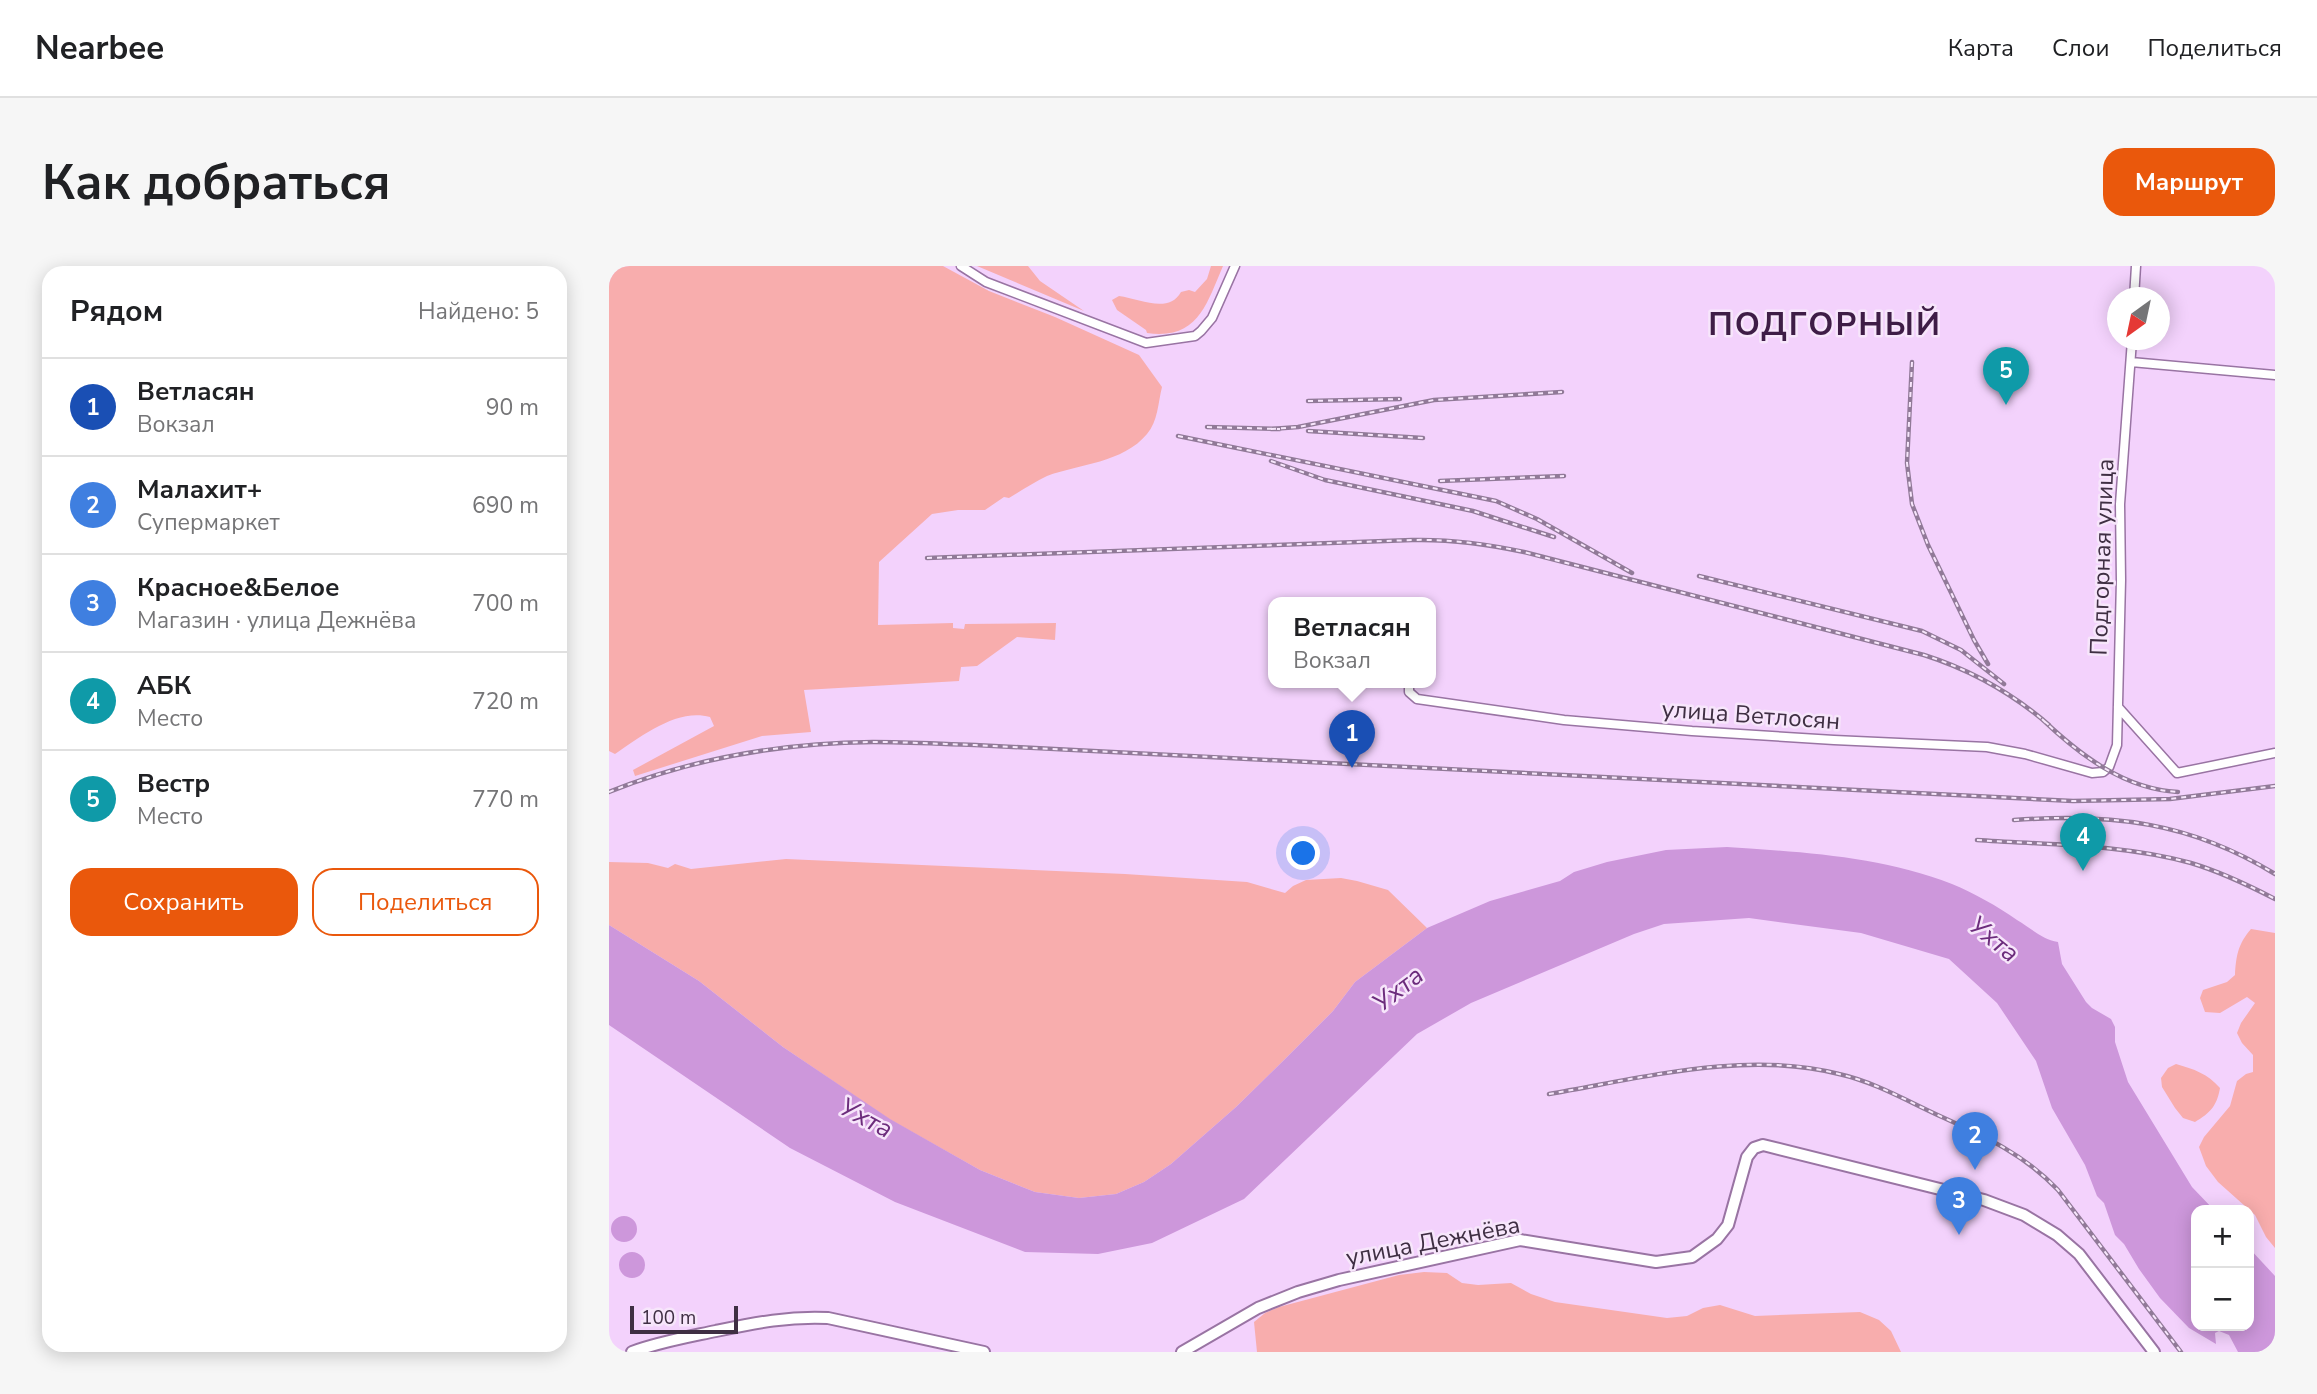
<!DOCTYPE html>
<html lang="ru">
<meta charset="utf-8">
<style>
body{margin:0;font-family:"Nunito Sans",sans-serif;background:#f6f6f6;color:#202124}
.controls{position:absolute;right:21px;bottom:21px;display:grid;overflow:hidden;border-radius:14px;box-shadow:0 4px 18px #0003}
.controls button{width:63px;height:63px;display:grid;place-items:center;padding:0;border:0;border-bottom:2px solid #e0e0e0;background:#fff;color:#202124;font:35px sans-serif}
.compass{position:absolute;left:1498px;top:21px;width:63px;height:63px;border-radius:50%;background:#fff;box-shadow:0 4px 18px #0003;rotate:213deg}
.scale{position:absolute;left:21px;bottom:18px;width:108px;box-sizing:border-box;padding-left:7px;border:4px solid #3f2f43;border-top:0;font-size:19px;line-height:24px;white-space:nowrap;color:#3f2f43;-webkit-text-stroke:5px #f7e6fb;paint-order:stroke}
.you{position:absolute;left:695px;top:588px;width:24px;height:24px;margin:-18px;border:5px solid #fff;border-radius:50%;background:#1a73e8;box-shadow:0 0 0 10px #1a73e833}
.badge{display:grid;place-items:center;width:46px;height:46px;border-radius:50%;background:#ea580c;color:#fff;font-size:23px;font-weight:700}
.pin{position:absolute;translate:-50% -58px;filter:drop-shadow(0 2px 4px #0008)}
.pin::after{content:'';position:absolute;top:37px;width:24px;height:21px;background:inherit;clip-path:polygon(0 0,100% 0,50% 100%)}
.popup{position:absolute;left:659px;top:331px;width:168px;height:91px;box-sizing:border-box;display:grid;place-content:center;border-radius:14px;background:#fff;filter:drop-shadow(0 2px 5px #0005);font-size:23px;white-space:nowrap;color:#757577}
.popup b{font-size:26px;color:#202124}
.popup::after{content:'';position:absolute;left:50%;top:100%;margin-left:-14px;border:14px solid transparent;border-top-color:#fff}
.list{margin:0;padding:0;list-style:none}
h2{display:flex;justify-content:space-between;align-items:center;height:91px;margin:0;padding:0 28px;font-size:30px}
h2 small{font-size:23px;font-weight:400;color:#757577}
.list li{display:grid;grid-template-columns:46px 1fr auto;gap:21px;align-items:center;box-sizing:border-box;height:98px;padding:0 28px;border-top:2px solid #e0e0e0}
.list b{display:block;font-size:26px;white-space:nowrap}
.list p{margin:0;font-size:23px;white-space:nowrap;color:#757577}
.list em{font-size:23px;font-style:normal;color:#757577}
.actions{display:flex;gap:14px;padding:21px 28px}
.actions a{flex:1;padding:16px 0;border:2px solid #ea580c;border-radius:21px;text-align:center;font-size:24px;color:#ea580c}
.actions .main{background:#ea580c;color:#fff}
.map{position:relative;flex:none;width:1666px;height:1086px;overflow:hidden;border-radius:21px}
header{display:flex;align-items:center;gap:42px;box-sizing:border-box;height:98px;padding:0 35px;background:#fff;border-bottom:2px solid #e0e0e0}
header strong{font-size:33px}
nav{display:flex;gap:38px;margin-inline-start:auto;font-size:24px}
.intro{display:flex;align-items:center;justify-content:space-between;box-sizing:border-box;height:168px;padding:0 42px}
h1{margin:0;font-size:49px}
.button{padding:18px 32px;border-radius:21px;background:#ea580c;color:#fff;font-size:24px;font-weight:700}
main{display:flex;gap:42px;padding:0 42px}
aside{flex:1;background:#fff;border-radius:21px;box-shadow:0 4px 18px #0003}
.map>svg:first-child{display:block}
.green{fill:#f8adad}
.water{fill:#cd97db}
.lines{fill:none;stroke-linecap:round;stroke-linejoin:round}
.street-casing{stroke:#9974a3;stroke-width:11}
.secondary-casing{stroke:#9974a3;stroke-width:14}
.street{stroke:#fff;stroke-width:8}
.secondary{stroke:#fff;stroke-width:10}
.rail-casing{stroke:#917a98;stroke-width:4.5}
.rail{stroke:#f7e6fb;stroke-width:2;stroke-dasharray:5;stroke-linecap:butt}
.labels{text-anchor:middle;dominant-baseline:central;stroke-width:5;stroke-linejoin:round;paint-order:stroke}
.street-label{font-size:24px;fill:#3f2f43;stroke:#f7e6fb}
.water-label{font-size:26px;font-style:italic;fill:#6c2c7c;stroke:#f7e6fb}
.district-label{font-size:32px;font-weight:bold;letter-spacing:2px;fill:#3e1d46;stroke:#f7e6fb}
</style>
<header>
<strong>Nearbee</strong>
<nav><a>Карта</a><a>Слои</a><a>Поделиться</a></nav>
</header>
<div class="intro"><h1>Как добраться</h1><a class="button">Маршрут</a></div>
<main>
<aside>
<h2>Рядом<small>Найдено: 5</small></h2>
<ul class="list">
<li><span class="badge" style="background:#1a4fb4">1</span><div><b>Ветласян</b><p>Вокзал</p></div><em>90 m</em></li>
<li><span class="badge" style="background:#3f7fe0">2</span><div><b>Малахит+</b><p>Супермаркет</p></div><em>690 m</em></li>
<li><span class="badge" style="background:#3f7fe0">3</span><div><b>Красное&amp;Белое</b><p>Магазин · улица Дежнёва</p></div><em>700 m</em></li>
<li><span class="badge" style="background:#0f9aa8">4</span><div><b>АБК</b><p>Место</p></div><em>720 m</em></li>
<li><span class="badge" style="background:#0f9aa8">5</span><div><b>Вестр</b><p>Место</p></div><em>770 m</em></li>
</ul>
<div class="actions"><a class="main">Сохранить</a><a>Поделиться</a></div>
</aside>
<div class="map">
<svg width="1666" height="1086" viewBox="0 0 1666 1086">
<rect width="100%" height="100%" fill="#f3d2fc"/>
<path class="green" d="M 0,0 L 334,0 L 380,25 L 446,51 L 530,89 L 553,121 C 549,137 549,155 538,168 C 514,197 470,198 438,210 C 425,216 412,225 400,232 L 395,231 L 376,244 L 349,244 L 323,248 L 270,296 L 269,359 L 344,357 L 344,362 L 355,363 L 356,358 L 447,357 L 446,374 L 408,371 L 368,400 L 352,401 L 350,415 L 195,424 L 202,466 L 153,470 L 26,510 L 24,504 L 105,460 L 101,451 C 68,442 33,470 6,488 L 0,485 Z
M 368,0 L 419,0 L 431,15 L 475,45 Z
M 602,0 L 614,0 C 597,39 589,74 538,67 L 537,64 L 508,44 L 503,34 L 510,30 C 531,33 560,48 572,26 L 580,24 L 586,26 L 598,13 Z
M 177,593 L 516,608 L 638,616 L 676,627 L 684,620 L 697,614 L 732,612 L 748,615 L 779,624 L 818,662 L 746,716 L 724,745 L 673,796 L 627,841 L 562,898 L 535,916 L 507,928 L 470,932 L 426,926 L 371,904 L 280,853 L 174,781 L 90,715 L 0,659 L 0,596 L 39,597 L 59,602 L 66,598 L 82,603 Z
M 1642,663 L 1666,667 L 1666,982 L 1657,971 L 1646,949 L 1609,916 L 1597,900 L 1590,881 L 1595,871 L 1621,840 L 1628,815 L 1637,808 L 1644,806 L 1644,789 L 1633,777 L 1628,767 L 1632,757 L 1646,737 L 1638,731 L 1611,747 L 1596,746 L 1591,732 L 1594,724 L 1618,716 L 1626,709 C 1627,690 1629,678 1642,663 Z
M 1567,798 C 1585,803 1599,808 1611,822 C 1608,840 1601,847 1586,856 L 1574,852 L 1566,842 L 1553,821 L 1552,812 L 1559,802 Z
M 815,1006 L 838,1007 L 853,1017 L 869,1019 L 902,1017 L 922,1028 L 946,1036 L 1058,1052 L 1078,1050 L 1094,1042 L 1111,1039 L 1146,1050 L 1251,1046 L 1270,1054 L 1282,1065 L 1292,1086 L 648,1086 L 645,1056 L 656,1047 L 670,1041 L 790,1009 Z"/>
<path class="water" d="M 1118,581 C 1193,586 1271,590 1343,618 C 1365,627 1388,640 1408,654 C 1423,663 1433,673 1449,676 L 1453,698 L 1477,736 L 1483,742 L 1502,753 L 1506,761 L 1506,776 L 1519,816 L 1583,921 L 1605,944 L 1587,944 L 1587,1060 L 1640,1060 L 1640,982 L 1666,1010 L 1666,1086 L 1629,1086 L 1620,1069 L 1610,1065 L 1606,1067 L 1607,1078 L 1580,1062 L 1551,1032 L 1530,1003 L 1515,978 L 1506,969 L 1495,937 L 1488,930 L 1476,899 L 1443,842 L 1427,795 L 1388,737 L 1340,693 L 1252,667 L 1140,652 L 1055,658 L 1025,668 L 862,737 L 808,768 L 635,933 L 543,977 L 489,988 L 416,986 L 286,936 L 181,882 L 0,759 L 0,659 L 90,715 L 174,781 L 281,853 L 371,904 L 426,926 L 470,932 L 507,928 L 535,916 L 562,898 L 627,841 L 673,796 L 724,745 L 746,716 L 818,662 L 881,635 L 951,615 L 965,606 L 998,596 L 1057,584 Z
M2 963a13 13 0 1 1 26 0a13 13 0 1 1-26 0Z
M10 999a13 13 0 1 1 26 0a13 13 0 1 1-26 0Z"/>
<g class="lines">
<g class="street-casing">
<path id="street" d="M 352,0 L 377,16 L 537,77 L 586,70 L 592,65 L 603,52 L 626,0
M 1525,32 L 1527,0
M 1522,96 L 1666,109
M 800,416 L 800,426 L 808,433 L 955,454 L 1083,465 L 1225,474 L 1378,481 L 1416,488 L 1483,507 L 1494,506 L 1500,501 L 1508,479 L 1512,314 L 1511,238 L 1523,74
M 1509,441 L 1568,507 L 1666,487"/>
</g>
<g class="secondary-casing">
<path id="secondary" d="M 23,1086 C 50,1076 79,1071 107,1065 C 146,1057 179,1050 219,1052 L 375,1086
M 573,1086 L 649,1042 L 689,1026 L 730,1014 L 911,974 L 1047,996 L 1083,991 L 1108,973 L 1119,959 L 1138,891 L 1145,882 L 1154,879 L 1375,934 L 1415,949 L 1448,969 L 1470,988 L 1545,1086"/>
</g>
<use href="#street" class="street"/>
<use href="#secondary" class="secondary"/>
<g class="rail-casing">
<path id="rail" d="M 1303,96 L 1298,197 L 1303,238 L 1319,279 L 1365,374 L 1379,398
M 699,135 L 791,133
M 598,161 L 671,163
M 662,163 L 689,161 L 825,134 L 953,126
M 699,165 L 814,172
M 569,170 L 887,235 L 928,253 L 1023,307
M 662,195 L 716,214 L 864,245 L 945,271
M 831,215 L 955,210
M 318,292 L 803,274 C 841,273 878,278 915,286 L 1315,389 C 1362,404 1403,427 1440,459
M 1090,310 L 1313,365 L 1352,384 L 1395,418
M 1433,453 C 1471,489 1515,523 1569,526
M 0,526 C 84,492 173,477 264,476 C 298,476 332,478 366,479 L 1464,535 L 1561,533 L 1666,520
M 1405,554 C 1503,547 1581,556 1666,608
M 1368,574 C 1439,579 1513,578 1582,597 C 1612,606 1639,619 1666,633
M 940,828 C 1034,812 1136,784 1230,808 C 1266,816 1300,836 1333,851 C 1377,871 1416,889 1449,924 L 1572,1086"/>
</g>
<use href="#rail" class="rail"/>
</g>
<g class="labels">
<g class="street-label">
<text transform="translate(1493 291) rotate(-88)">Подгорная улица</text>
<text transform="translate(1142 449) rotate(4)">улица Ветлосян</text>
<text transform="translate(824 975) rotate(-11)">улица Дежнёва</text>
</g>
<g class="water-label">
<text transform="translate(1385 673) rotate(39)">Ухта</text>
<text transform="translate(789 723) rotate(-38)">Ухта</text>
<text transform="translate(257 852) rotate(28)">Ухта</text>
</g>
<g class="district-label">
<text x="1216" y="58">ПОДГОРНЫЙ</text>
</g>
</g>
</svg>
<div class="controls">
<button>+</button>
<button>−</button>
</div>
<svg class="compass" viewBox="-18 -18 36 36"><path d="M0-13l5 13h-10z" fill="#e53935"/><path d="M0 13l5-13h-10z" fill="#757577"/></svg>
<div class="scale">100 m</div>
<div class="you"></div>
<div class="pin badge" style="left:743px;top:502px;background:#1a4fb4">1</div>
<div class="popup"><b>Ветласян</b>Вокзал</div>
<div class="pin badge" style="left:1366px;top:904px;background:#3f7fe0">2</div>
<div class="pin badge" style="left:1350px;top:969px;background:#3f7fe0">3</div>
<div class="pin badge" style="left:1474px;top:605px;background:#0f9aa8">4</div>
<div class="pin badge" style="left:1397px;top:139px;background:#0f9aa8">5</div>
</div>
</main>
